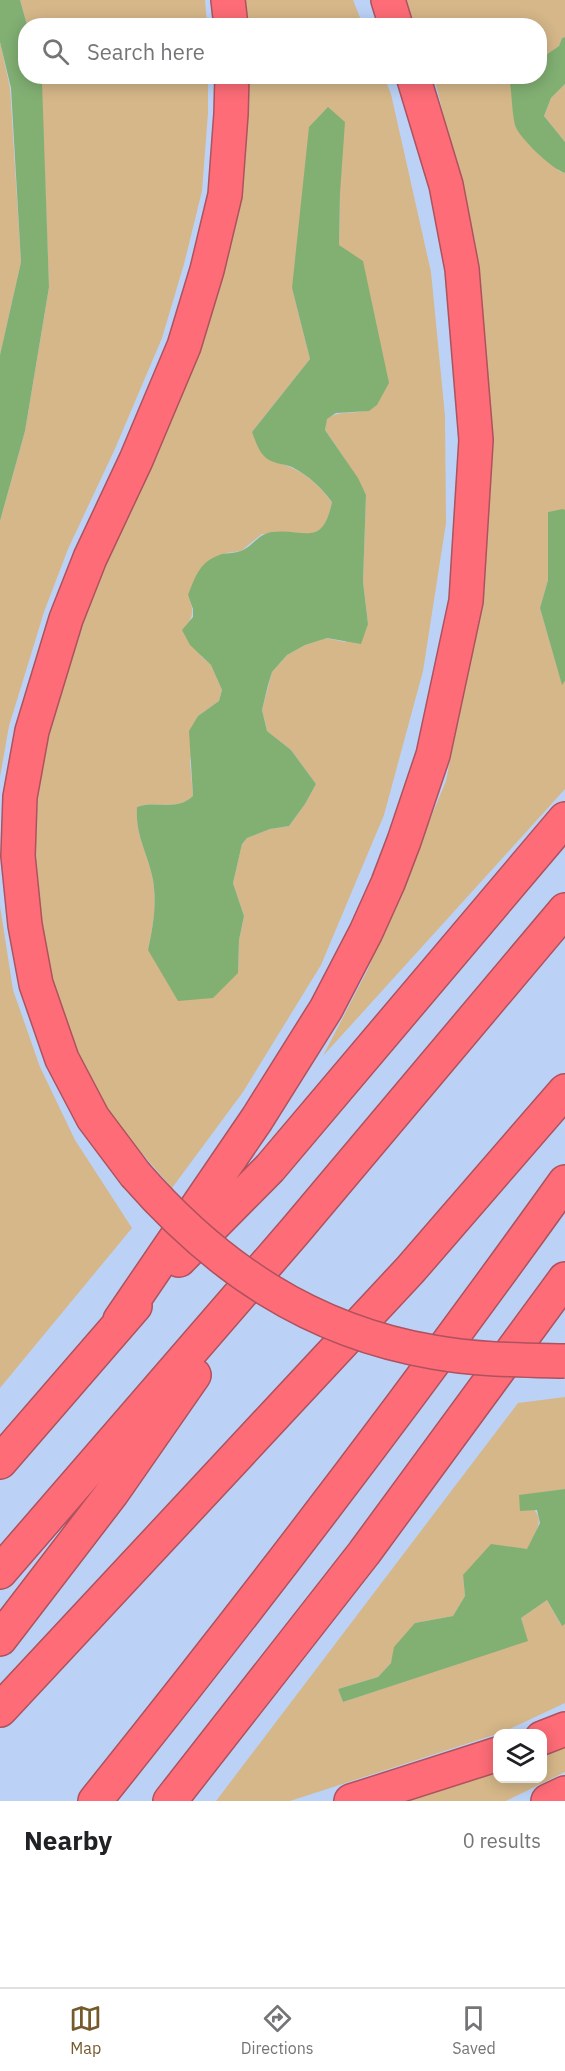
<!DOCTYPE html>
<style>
body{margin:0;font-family:"IBM Plex Sans",sans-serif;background:#f2f2f2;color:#202124}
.controls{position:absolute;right:18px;bottom:18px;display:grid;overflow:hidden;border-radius:12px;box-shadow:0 3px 15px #0003}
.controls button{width:54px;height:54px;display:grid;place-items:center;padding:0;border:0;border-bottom:2px solid #e0e0e0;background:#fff;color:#202124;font:30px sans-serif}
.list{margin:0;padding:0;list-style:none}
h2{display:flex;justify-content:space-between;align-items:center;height:78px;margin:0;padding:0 24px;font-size:26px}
h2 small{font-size:20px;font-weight:400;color:#757577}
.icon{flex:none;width:33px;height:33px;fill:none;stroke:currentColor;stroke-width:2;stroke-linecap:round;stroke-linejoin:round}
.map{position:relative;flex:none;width:565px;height:1801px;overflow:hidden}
.search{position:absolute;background:#fff;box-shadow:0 3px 15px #0003;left:18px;right:18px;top:18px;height:66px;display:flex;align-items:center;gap:15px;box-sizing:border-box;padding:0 21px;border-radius:24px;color:#757577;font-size:22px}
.sheet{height:186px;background:#fff}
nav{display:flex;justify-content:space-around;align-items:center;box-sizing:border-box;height:84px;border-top:2px solid #e0e0e0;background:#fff;font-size:16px;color:#757577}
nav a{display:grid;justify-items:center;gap:3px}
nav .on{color:#755a2c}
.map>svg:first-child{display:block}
.green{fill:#d5b789;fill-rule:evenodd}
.water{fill:#82b073}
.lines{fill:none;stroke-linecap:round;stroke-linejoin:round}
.highway-casing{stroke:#ad525e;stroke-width:36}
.highway{stroke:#fd6c77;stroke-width:33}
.highway-bridge-casing{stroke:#ad525e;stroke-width:36;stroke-linecap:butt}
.highway-bridge{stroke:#fd6c77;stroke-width:33}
</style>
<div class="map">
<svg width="565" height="1801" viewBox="0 0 565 1801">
<rect width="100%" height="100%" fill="#bbd2f6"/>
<path class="green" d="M 20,0 L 205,0 L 207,25 L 27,25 Z
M 242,0 L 353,0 L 363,25 L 245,25 Z
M 405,0 L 565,0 L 565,37 L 562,38 L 559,46 L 540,59 L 540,26 L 414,25 Z
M 0,42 L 10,88 L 21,262 L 0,355 Z
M 41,77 L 208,77 L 208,113 L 202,191 L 184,264 L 162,338 L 114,451 L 68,549 L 44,612 L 9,726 L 0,777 L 0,521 L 25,431 L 49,287 Z
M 245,77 L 384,77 L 391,94 L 431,272 L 445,416 L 446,523 L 423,671 L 384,815 L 321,965 L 243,1092 L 172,1188 L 127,1136 L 95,1090 L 74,1055 L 49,981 L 32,855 L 34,798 L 45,735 L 79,624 L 196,350 ZM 340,193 L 339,245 L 377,405 C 360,418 346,407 326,419 L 325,430 L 343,456 L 366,495 L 363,582 L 368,624 L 345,642 L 326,638 L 305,645 L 287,655 L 272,672 L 262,710 L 267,731 L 291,750 L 316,784 L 305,804 L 289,826 L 270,829 L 247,838 L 242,844 L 233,883 L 244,916 L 239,940 L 238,973 L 148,950 C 153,927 157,904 153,880 C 148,853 135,836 137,807 C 156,800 176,812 193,796 L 190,761 L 198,716 L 219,701 L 222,690 L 211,665 L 201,656 L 186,626 C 195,614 193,608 188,595 L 226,553 L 241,551 L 262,534 L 313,534 L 323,527 L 329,515 L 332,502 C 314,478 298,468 270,460 L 252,432 L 310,359 L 292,288 Z
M 434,77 L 518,77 L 510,83 L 559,171 L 565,173 L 565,510 L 548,512 L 548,580 L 540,608 L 562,684 L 565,681 L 565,789 L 323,1056 L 368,969 L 446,781 L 480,608 L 490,426 L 475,241 Z
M 565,84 L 565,142 L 544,116 L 551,98 Z
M 0,906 L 13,990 L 40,1067 L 75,1140 L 132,1228 L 0,1388 Z
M 565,1397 L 565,1489 L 519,1496 C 547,1518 541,1520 527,1550 L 463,1575 L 465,1596 L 453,1616 L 415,1623 L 391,1663 L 378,1677 L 338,1689 L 343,1702 L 527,1640 L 521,1618 L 547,1600 L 561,1625 L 565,1624 L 565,1703 L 503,1732 L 290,1801 L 216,1801 L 518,1403 Z
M 565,1742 L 565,1772 L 506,1801 L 402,1801 L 497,1767 L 498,1778 L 542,1778 L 543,1750 Z"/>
<path class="water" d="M 0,0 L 20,0 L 27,25 L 26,26 L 26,76 L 41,77 L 42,82 L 49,287 L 25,431 L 0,521 L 0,355 L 21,262 L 11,88 L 0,42 Z
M 565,37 L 565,84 L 551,98 L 544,116 L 565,142 L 565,173 C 552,169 519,138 515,125 C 512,112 512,97 510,83 L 518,77 L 540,76 L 540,59 L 559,46 L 562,38 Z
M 328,107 L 345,122 L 340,193 L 339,245 L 363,261 L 389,383 L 377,405 L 369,411 L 336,413 L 327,419 L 325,430 L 358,478 L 366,495 L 363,582 L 368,624 L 361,644 L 327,638 L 305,645 L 287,655 L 272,672 L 268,685 L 262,710 L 267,731 L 291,750 L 316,784 L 305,804 L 289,826 L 270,829 L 247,838 L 242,844 L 233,883 L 244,916 L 239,940 L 238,973 L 213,998 L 178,1001 L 148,950 C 153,927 157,904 153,880 C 148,853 135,836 137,807 C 156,800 176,812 193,796 L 189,731 L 198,716 L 219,701 L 222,690 L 211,665 L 190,645 L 182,630 L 193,617 L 193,609 L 188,595 C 196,575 200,561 222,554 C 228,553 235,553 241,551 C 253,546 258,534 272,532 C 305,528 322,549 332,502 C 321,487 309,476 292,467 C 285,464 276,464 269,460 C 259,454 256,442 252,432 L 310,359 L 292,288 L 309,127 Z
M 563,509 L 565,510 L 565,681 L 562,685 L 540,608 L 548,580 L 548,512 Z
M 565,1489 L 565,1624 L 562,1626 L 547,1600 L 521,1618 L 528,1641 L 343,1702 L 338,1689 L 378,1677 L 391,1663 L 394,1647 L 415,1623 L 453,1616 L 465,1596 L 463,1575 L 491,1544 L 527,1549 L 540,1523 L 537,1510 L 520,1511 L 519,1495 Z"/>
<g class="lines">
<g class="highway-casing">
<path id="highway" d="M 228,0 L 231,26
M 388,0 L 396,26
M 135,1174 L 93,1118 L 62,1059 L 36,984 L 25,925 L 18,856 L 20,797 L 32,731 L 66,619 L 90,558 L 136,460 L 184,346 L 207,270 L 225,195 L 231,114 L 232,76
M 179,1260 L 270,1168 L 565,819
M 120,1320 L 257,1119 L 326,1009 L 366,932 L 388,883 L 404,841 L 433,755 L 466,601 L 476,440 L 462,269 L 446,185 L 413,76
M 0,1462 L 135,1306
M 0,1572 L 295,1231 L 565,910
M 0,1639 L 112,1493 L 194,1375
M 0,1710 L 410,1270 L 565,1091
M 542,1738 L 565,1729
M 95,1801 C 257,1599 414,1393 565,1182
M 170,1801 L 364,1553 L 565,1279
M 351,1801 L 498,1754
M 548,1801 L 565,1793"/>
</g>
<use href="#highway" class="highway"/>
<g class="highway-bridge-casing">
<path id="highway-bridge" d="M 135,1174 C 216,1267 310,1331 433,1352 C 477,1360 521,1360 565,1361"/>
</g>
<use href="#highway-bridge" class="highway-bridge"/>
</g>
</svg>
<div class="controls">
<button><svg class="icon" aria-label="layers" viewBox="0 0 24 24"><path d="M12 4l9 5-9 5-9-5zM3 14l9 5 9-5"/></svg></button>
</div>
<div class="search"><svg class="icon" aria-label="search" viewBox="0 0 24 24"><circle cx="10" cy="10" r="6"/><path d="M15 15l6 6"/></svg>Search here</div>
</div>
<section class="sheet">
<h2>Nearby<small>0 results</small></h2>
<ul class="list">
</ul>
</section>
<nav>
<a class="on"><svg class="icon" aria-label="map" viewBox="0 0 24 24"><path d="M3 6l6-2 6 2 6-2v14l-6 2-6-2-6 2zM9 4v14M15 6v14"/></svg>Map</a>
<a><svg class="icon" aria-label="directions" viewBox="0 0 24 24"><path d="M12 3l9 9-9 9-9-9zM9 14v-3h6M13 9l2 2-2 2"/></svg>Directions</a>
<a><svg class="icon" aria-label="saved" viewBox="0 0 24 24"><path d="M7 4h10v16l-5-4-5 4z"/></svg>Saved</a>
</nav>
